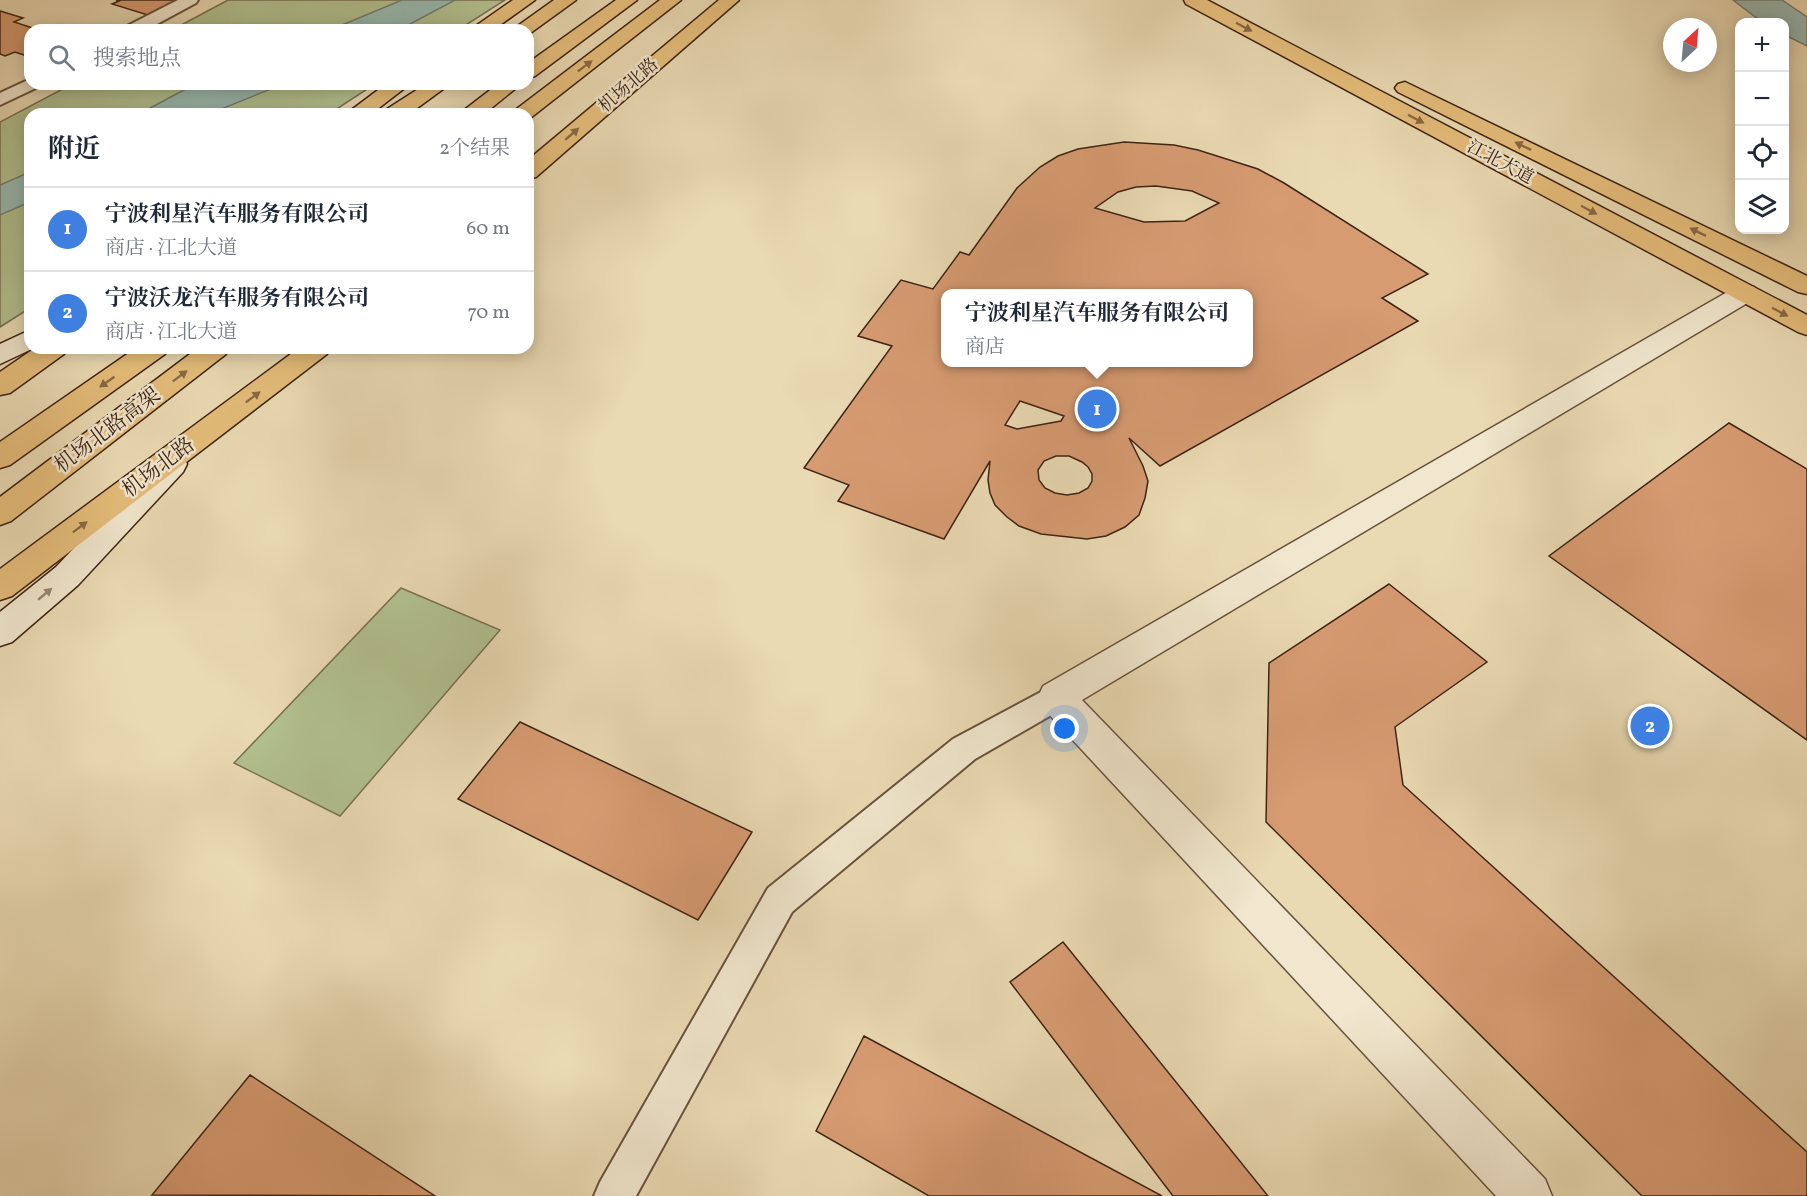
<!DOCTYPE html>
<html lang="zh">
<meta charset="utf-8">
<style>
body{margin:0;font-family:Vollkorn,"Noto Serif SC",serif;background:#f6f6f7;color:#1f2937}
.controls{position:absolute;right:18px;top:18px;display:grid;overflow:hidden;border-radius:12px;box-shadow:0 3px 15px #0003}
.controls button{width:54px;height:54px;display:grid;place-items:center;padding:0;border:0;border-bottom:2px solid #e0e1e3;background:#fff;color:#1f2937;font:30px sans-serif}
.compass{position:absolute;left:1663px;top:18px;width:54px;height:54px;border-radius:50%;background:#fff;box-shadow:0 3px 15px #0003;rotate:26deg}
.you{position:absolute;left:1065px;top:729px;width:21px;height:21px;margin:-15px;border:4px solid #fff;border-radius:50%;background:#1a73e8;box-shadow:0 0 0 9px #1a73e833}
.badge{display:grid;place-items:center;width:39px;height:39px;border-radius:50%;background:#8f2418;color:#fff;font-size:20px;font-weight:700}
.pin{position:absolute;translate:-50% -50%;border:3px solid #fff;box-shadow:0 2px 6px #0006}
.popup{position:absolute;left:941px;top:289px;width:312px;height:78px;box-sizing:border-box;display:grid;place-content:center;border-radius:12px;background:#fff;filter:drop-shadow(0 2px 4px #0005);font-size:20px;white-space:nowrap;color:#747a83}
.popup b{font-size:22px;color:#1f2937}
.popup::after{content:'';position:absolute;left:50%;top:100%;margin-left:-12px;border:12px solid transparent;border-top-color:#fff}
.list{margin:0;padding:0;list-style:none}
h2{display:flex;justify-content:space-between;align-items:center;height:78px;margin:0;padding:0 24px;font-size:26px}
h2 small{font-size:20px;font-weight:400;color:#747a83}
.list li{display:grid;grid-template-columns:39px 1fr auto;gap:18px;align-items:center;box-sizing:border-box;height:84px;padding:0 24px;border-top:2px solid #e0e1e3}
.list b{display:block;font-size:22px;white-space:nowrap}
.list p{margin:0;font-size:20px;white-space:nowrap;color:#747a83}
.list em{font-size:20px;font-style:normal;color:#747a83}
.icon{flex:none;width:33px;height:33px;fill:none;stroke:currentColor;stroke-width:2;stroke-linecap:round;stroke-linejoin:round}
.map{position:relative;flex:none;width:1807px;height:1196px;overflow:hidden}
.search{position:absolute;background:#fff;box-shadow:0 3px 15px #0003;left:24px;top:24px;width:510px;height:66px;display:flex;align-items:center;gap:15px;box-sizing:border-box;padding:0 21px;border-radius:18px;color:#747a83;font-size:22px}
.panel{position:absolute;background:#fff;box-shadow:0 3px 15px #0003;left:24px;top:108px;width:510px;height:246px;border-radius:18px}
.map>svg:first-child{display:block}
.green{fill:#b2c190;stroke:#787252;stroke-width:1.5}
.water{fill:#98bab1;stroke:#747e72;stroke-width:1.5}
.building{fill:#d79b72;stroke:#3e2414;stroke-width:1.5;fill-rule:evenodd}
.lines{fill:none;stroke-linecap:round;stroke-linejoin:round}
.service-casing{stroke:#69523c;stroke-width:4}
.minor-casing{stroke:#69523c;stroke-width:3}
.secondary-casing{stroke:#3e2414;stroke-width:3}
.primary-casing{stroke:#3e2414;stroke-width:3}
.trunk-casing{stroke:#3e2414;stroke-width:3}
.service{fill:#f1e7ce;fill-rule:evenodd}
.minor{fill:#f1e7ce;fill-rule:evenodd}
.secondary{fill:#f1e7ce;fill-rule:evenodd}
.primary{fill:#e5bd7a;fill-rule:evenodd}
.trunk{fill:#e5bd7a;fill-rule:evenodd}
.oneway{fill:#896942}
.oneway2{fill:#988671}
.labels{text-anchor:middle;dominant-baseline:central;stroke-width:5;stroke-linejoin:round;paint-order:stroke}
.far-street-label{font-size:18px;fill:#3e2414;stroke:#f1e7ce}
.street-label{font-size:21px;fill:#3e2414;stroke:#f1e7ce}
</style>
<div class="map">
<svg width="1807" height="1196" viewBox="0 0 1807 1196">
<rect width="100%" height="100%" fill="#eadab3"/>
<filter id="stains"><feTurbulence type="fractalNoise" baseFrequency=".00333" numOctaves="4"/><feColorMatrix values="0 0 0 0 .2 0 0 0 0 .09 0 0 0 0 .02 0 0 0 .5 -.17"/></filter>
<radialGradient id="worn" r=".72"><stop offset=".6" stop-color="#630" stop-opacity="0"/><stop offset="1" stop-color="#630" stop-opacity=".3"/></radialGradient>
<path class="green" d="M 228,0 L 505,0 L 458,30 L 172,30 Z
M 72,84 L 375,84 L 329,114 L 30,114 L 30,308 L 0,327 L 0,122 Z
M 401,588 L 500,630 L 340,816 L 234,763 Z"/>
<path class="water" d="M 402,0 L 455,0 L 399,30 L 330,30 Z
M 1733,0 L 1782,0 L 1807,17 L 1807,46 L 1785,35 L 1784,22 L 1762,22 Z
M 195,84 L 283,84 L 209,114 L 139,114 Z
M 30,172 L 30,202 L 0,215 L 0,185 Z"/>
<path class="building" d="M 116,0 L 182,0 L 151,16 L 112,4 L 119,1 Z
M 0,11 L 23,18 L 14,22 L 39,30 L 30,30 L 30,57 L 15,52 L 5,56 L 0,54 Z
M 1124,142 L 1174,145 L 1198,150 L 1258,169 L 1284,183 L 1428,274 L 1382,298 L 1418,321 L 1160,466 L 1129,438 L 1143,466 L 1148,481 L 1145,498 L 1139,515 L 1125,527 L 1106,536 L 1087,539 L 1041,534 L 1019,526 L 1007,517 L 995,505 L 990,493 L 988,480 L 990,461 L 944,539 L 838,501 L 849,485 L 804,468 L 892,346 L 858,336 L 901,280 L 933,289 L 960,252 L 969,255 L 1017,188 L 1040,167 L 1058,156 L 1078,149 ZM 1156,186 L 1192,191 L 1219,203 L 1185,221 L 1144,222 L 1095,208 L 1118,192 L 1136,187 ZM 946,294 L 1248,294 L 1248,362 L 946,362 ZM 1020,401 L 1064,416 L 1061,421 L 1017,429 L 1005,425 ZM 1056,456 L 1069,456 L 1082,462 L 1088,467 L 1092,474 L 1092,481 L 1088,488 L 1079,493 L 1067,495 L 1055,493 L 1045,488 L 1039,480 L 1038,470 L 1044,461 Z
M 1729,423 L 1807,469 L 1807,740 L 1549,556 Z
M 1389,584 L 1487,662 L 1395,727 L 1403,785 L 1807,1152 L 1807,1196 L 1642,1196 L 1266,822 L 1269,663 Z
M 520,722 L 752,832 L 698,920 L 458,799 Z
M 1063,942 L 1268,1196 L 1173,1196 L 1010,982 Z
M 864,1036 L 1162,1196 L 929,1196 L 816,1131 Z
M 250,1075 L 435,1196 L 152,1195 Z"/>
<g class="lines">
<g class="service-casing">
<path id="service" d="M 178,0 L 198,0 L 196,3 L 146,30 L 125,30 L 127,26 Z
M 30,79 L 30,84 L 39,84 L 36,88 L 0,105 L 0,93 Z
M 1056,684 L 1067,688 L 1071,697 L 1067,706 L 975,759 L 792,912 L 636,1196 L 594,1196 L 600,1182 L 768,888 L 953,739 Z"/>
</g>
<g class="minor-casing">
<path id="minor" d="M 1745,285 L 1754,287 L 1758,293 L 1754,299 L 1082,700 L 1545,1179 L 1552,1196 L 1496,1196 L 1043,708 L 1038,697 L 1043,686 L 1736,287 Z"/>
</g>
<g class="secondary-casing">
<path id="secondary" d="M 30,330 L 30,348 L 34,348 L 0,364 L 0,344 Z
M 172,453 L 183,456 L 187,464 L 183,472 L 78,585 L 12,642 L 0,646 L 0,612 L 56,567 L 161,456 Z"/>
</g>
<g class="primary-casing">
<path id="primary" d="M 513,0 L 535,0 L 493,30 L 470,30 Z
M 554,0 L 576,0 L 529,34 L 528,30 L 512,30 Z
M 719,0 L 739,0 L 536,177 L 528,179 L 528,160 Z
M 1184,0 L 1207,0 L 1807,315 L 1807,335 L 1798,332 L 1186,4 Z
M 1405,82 L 1807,276 L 1807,294 L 1798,292 L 1398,92 L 1395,88 L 1398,84 Z
M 386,84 L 410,84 L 371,114 L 346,114 Z
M 426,84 L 450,84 L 409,114 L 384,114 L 387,109 Z
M 35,348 L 68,348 L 64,354 L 10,393 L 0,395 L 0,372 Z
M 299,348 L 331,348 L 327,354 L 12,596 L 0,600 L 0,569 Z"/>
</g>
<g class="trunk-casing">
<path id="trunk" d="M 616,0 L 637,0 L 535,76 L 528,78 L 528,63 Z
M 660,0 L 681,0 L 529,119 L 528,114 L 510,114 Z
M 498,84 L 521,84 L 484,114 L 459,114 Z
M 136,348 L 169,348 L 165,354 L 10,465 L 0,468 L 0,442 Z
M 198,348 L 230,348 L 226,354 L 11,521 L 0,525 L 0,497 Z"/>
</g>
<use href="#service" class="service"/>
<use href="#minor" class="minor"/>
<use href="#secondary" class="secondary"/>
<use href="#primary" class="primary"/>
<use href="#trunk" class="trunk"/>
</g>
<defs><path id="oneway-solid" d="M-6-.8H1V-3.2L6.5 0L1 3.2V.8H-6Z" transform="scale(1.5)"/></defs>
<g class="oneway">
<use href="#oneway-solid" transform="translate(1244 27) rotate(28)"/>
<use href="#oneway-solid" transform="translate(585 66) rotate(-37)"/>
<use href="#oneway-solid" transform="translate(1416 119) rotate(28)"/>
<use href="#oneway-solid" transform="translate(572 134) rotate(-41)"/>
<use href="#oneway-solid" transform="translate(1523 146) rotate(-154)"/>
<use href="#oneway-solid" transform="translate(1589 210) rotate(28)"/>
<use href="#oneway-solid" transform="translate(1698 232) rotate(-154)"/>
<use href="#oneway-solid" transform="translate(1780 312) rotate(28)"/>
<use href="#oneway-solid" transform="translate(180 376) rotate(-37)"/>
<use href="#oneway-solid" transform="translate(107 382) rotate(145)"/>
<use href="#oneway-solid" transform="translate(253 397) rotate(-37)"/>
<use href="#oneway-solid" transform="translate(80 527) rotate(-37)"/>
</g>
<use class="oneway2" href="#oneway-solid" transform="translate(45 594) rotate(-40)"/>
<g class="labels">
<g class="far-street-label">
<text transform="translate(629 86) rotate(-41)">机场北路</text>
<text transform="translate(1500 163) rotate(28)">江北大道</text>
</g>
<g class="street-label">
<text transform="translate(108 431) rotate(-37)">机场北路高架</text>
<text transform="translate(159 468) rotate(-37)">机场北路</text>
</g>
</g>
<rect width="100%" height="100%" filter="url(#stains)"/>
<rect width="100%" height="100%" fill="url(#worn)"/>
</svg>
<div class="controls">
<button>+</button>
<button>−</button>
<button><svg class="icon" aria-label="locate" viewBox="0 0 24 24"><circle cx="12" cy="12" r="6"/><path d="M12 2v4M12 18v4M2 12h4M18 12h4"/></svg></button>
<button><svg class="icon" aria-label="layers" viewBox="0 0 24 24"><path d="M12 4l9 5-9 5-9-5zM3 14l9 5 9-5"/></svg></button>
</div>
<svg class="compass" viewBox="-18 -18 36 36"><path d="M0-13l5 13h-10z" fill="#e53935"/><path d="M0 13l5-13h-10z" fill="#747a83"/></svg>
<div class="you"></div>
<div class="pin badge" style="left:1097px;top:409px;background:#3f7fe0">1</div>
<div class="popup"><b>宁波利星汽车服务有限公司</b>商店</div>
<div class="pin badge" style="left:1650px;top:726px;background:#3f7fe0">2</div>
<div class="search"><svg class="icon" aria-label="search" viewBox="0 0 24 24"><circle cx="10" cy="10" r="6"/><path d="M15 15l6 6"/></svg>搜索地点</div>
<section class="panel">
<h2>附近<small>2个结果</small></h2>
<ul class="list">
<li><span class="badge" style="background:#3f7fe0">1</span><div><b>宁波利星汽车服务有限公司</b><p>商店 · 江北大道</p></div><em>60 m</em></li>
<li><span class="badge" style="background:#3f7fe0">2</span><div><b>宁波沃龙汽车服务有限公司</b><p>商店 · 江北大道</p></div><em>70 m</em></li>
</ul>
</section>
</div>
